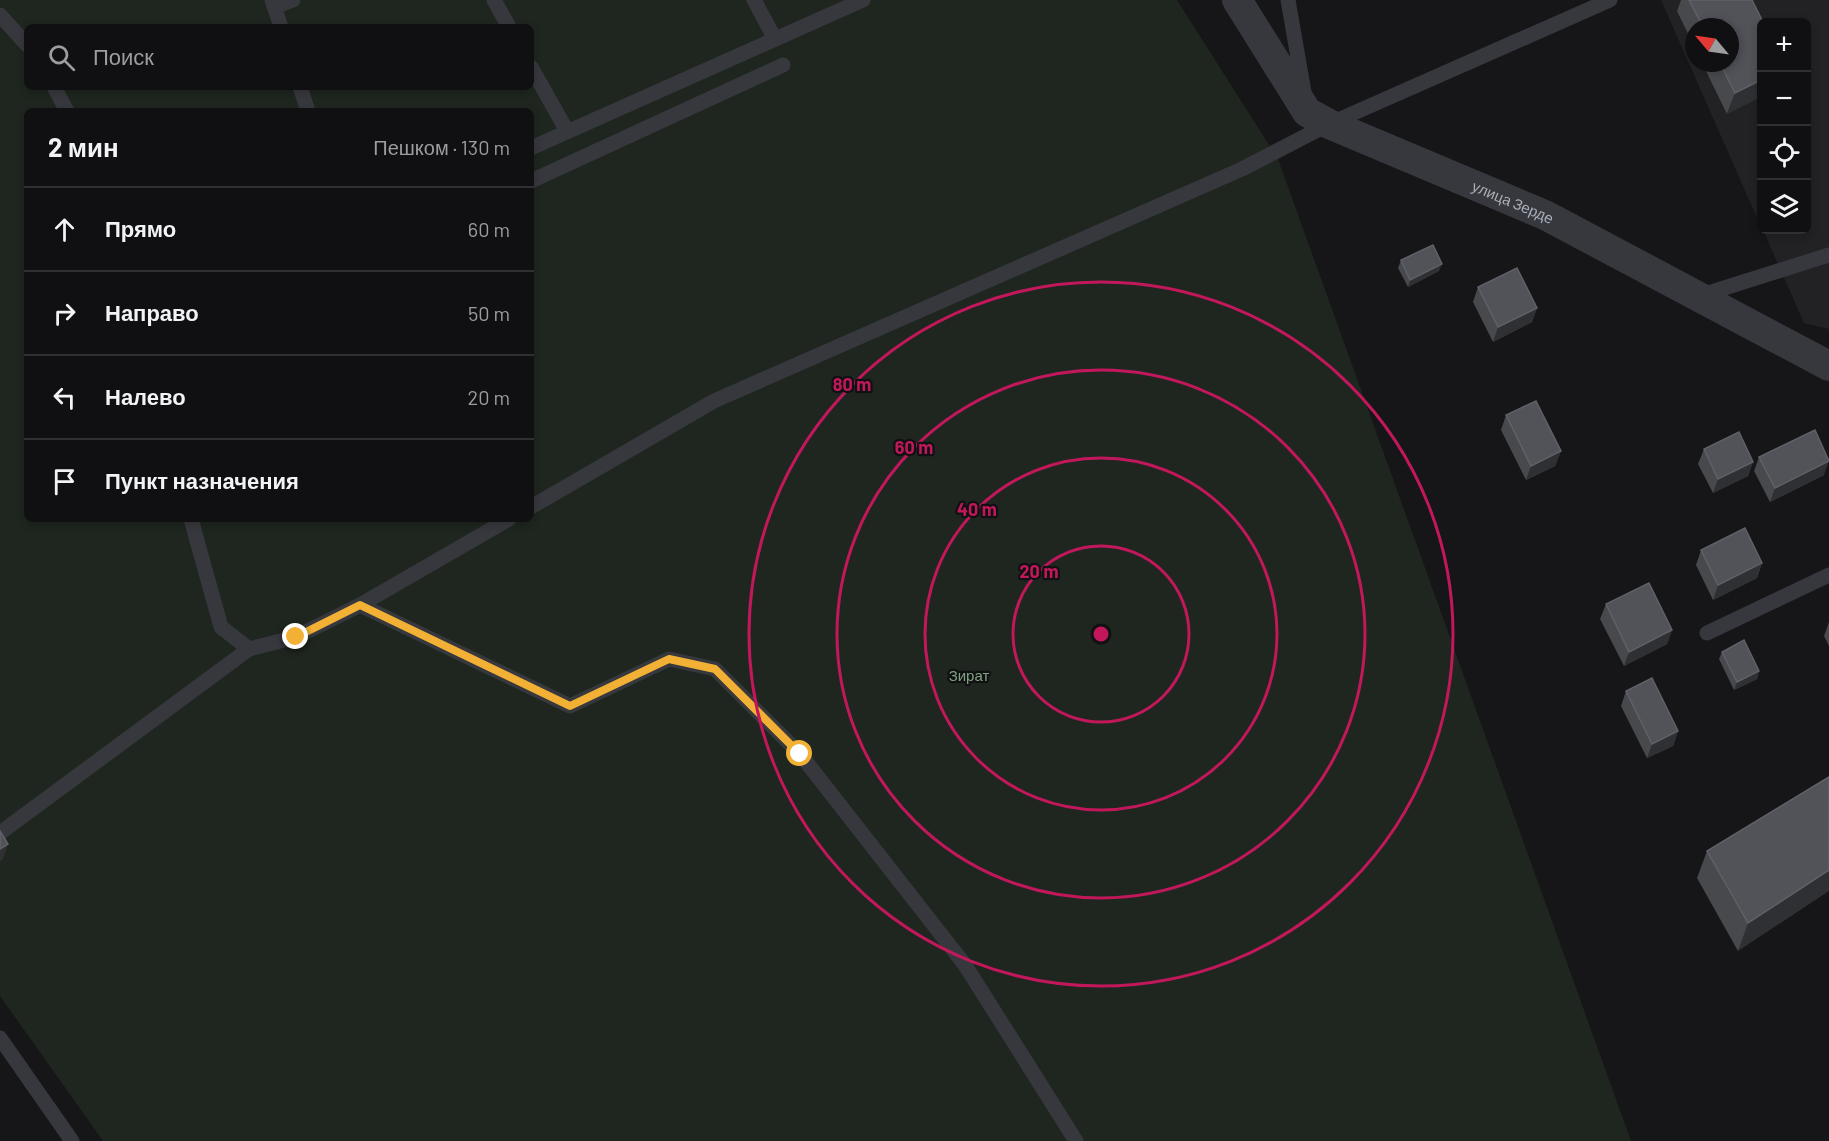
<!DOCTYPE html>
<html lang="ru">
<meta charset="utf-8">
<style>
body{margin:0;font-family:Barlow,sans-serif;background:#19191b;color:#f1f3f6}
.controls{position:absolute;right:18px;top:18px;display:grid;overflow:hidden;border-radius:9px;box-shadow:0 3px 9px #0003}
.controls button{width:54px;height:54px;display:grid;place-items:center;padding:0;border:0;border-bottom:2px solid #303032;background:#101012;color:#f1f3f6;font:30px sans-serif}
.compass{position:absolute;left:1685px;top:18px;width:54px;height:54px;border-radius:50%;background:#101012;box-shadow:0 3px 9px #0003;rotate:299deg}
.stop{position:absolute;width:18px;height:18px;margin:-14px;border:4px solid #f2b134;border-radius:50%;background:#fff}
.stop.end{background:#f2b134;border-color:#fff;box-shadow:0 2px 6px #0008}
.list{margin:0;padding:0;list-style:none}
h2{display:flex;justify-content:space-between;align-items:center;height:78px;margin:0;padding:0 24px;font-size:26px}
h2 small{font-size:20px;font-weight:400;color:#9c9d9f}
.list li{display:grid;grid-template-columns:39px 1fr auto;gap:18px;align-items:center;box-sizing:border-box;height:84px;padding:0 24px;border-top:2px solid #303032}
.list b{display:block;font-size:22px;white-space:nowrap}
.list em{font-size:20px;font-style:normal;color:#9c9d9f}
.icon{flex:none;width:33px;height:33px;fill:none;stroke:currentColor;stroke-width:2;stroke-linecap:round;stroke-linejoin:round}
.map{position:relative;flex:none;width:1829px;height:1141px;overflow:hidden}
.search{position:absolute;background:#101012;box-shadow:0 3px 9px #0003;left:24px;top:24px;width:510px;height:66px;display:flex;align-items:center;gap:15px;box-sizing:border-box;padding:0 21px;border-radius:9px;color:#9c9d9f;font-size:22px}
.panel{position:absolute;background:#101012;box-shadow:0 3px 9px #0003;left:24px;top:108px;width:510px;height:414px;border-radius:9px}
.map>svg:first-child{display:block}
.built{fill:#222225;fill-rule:evenodd}
.green{fill:#1e261f;fill-rule:evenodd}
.lines{fill:none;stroke-linecap:round;stroke-linejoin:round}
.service{stroke:#37383d;stroke-width:15}
.minor{stroke:#37383d;stroke-width:30}
.wall{fill:#47494d}
.shaded-wall{fill:#2f3033}
.building{fill:#525359;stroke:#5f6168;stroke-width:1.5}
.route{stroke:#f2b134;stroke-width:8}
.ring{fill:none;stroke:#c2185b;stroke-width:3}
.labels{text-anchor:middle;dominant-baseline:central;stroke-width:4.5;stroke-linejoin:round;paint-order:stroke}
.street-label{font-size:15px;fill:#a8adb8;stroke:#111113}
.park-label{font-size:15px;fill:#7fa381;stroke:#111113}
.centre{fill:#c2185b;stroke:#111113;stroke-width:3}
.ring-label{font-size:18px;text-anchor:middle;font-weight:bold;fill:#c2185b;stroke:#111113;stroke-width:4.5;stroke-linejoin:round;paint-order:stroke}
</style>
<div class="map">
<svg width="1829" height="1141" viewBox="0 0 1829 1141">
<rect width="100%" height="100%" fill="#161618"/>
<path class="built" d="M 1661,0 L 1829,0 L 1829,329 L 1804,323 L 1763,230 L 1806,230 L 1806,22 L 1762,22 L 1761,227 ZM 1694,27 L 1730,27 L 1730,63 L 1694,63 Z"/>
<path class="green" d="M 0,0 L 1177,0 L 1278,159 L 1631,1141 L 103,1141 L 0,996 ZM 27,27 L 531,27 L 531,87 L 27,87 ZM 27,111 L 531,111 L 531,519 L 27,519 Z"/>
<g class="lines">
<path class="service" d="M 272,0 L 281,27
M 494,0 L 509,27
M 754,0 L 775,39
M 1288,0 L 1304,92
M 274,7 L 293,0
M 0,15 L 27,45
M 531,67 L 567,131
M 54,87 L 67,111
M 300,87 L 308,111
M 531,148 L 863,0
M 531,181 L 783,65
M 1699,296 L 1829,255
M 531,507 L 714,401 L 1242,169 L 1329,124 L 1610,0
M 191,519 L 221,627 L 249,649 L 296,637 L 360,605 L 509,519
M 360,605 L 570,706 L 669,659 L 715,669 L 800,754 L 965,965 L 1076,1141
M 1707,633 L 1829,575
M 0,833 L 249,649
M 0,1038 L 72,1141"/>
<path class="minor" id="s1" d="M 1237,0 L 1307,112 L 1329,124 L 1545,215 L 1829,366"/>
</g>
<path class="wall" d="M 1681,0 L 1752,0 L 1763,22 L 1727,114 L 1702,63 L 1730,63 L 1730,27 L 1694,27 L 1694,46 L 1677,11 Z
M 1401,260 L 1439,271 L 1408,287 L 1398,268 Z
M 1478,287 L 1537,308 L 1532,322 L 1493,342 L 1473,302 Z
M 1506,415 L 1561,451 L 1555,466 L 1526,480 L 1501,430 Z
M 1704,449 L 1753,462 L 1748,476 L 1713,493 L 1698,464 Z
M 1759,457 L 1824,475 L 1770,502 L 1754,471 Z
M 1701,550 L 1762,563 L 1757,578 L 1713,600 L 1696,565 Z
M 1606,604 L 1672,630 L 1667,644 L 1624,666 L 1600,619 Z
M 1829,622 L 1829,646 L 1824,636 Z
M 1722,652 L 1759,671 L 1757,679 L 1734,690 L 1719,659 Z
M 1626,691 L 1678,731 L 1673,746 L 1647,758 L 1621,706 Z
M 1829,777 L 1738,951 L 1697,878 L 1707,851 Z"/>
<path class="shaded-wall" d="M 1761,80 L 1761,97 L 1727,114 L 1735,93 Z
M 1442,264 L 1439,271 L 1408,287 L 1410,280 Z
M 1537,308 L 1532,322 L 1493,342 L 1498,327 Z
M 1561,451 L 1555,466 L 1526,480 L 1531,466 Z
M 1829,461 L 1824,475 L 1770,502 L 1775,488 Z
M 1753,462 L 1748,476 L 1713,493 L 1718,479 Z
M 1762,563 L 1757,578 L 1713,600 L 1718,585 Z
M 1672,630 L 1667,644 L 1624,666 L 1629,652 Z
M 1759,671 L 1757,679 L 1734,690 L 1737,682 Z
M 1678,731 L 1673,746 L 1647,758 L 1652,744 Z
M 8,844 L 3,859 L 0,861 L 0,849 Z
M 1829,870 L 1829,891 L 1738,951 L 1748,923 Z"/>
<path class="building" d="M 1689,0 L 1752,0 L 1763,22 L 1761,22 L 1761,80 L 1735,93 L 1720,63 L 1730,63 L 1730,27 L 1703,27 Z
M 1433,245 L 1442,264 L 1410,280 L 1401,260 Z
M 1517,268 L 1537,308 L 1498,327 L 1478,287 Z
M 1536,401 L 1561,451 L 1531,466 L 1506,415 Z
M 1815,430 L 1829,461 L 1775,488 L 1759,457 Z
M 1739,432 L 1753,462 L 1718,479 L 1704,449 Z
M 1745,528 L 1762,563 L 1718,585 L 1701,550 Z
M 1649,583 L 1672,630 L 1629,652 L 1606,604 Z
M 1744,640 L 1759,671 L 1737,682 L 1722,652 Z
M 1652,678 L 1678,731 L 1652,744 L 1626,691 Z
M 1829,777 L 1829,870 L 1748,923 L 1707,851 Z
M 0,831 L 8,844 L 0,849 Z"/>
<g class="lines">
<path class="route" d="M 296,637 L 360,605 L 570,706 L 669,659 L 715,669 L 800,754"/>
</g>
<g class="ring">
<circle cx="1101" cy="634" r="88"/>
<circle cx="1101" cy="634" r="176"/>
<circle cx="1101" cy="634" r="264"/>
<circle cx="1101" cy="634" r="352"/>
</g>
<g class="labels">
<g class="street-label">
<text stroke="none"><textPath href="#s1" startOffset="357">улица Зерде</textPath></text>
</g>
<g class="park-label">
<text x="969" y="675">Зират</text>
</g>
</g>
<circle cx="1101" cy="634" r="9" class="centre"/>
<g class="ring-label">
<text x="852" y="391">80 m</text>
<text x="914" y="454">60 m</text>
<text x="977" y="516">40 m</text>
<text x="1039" y="578">20 m</text>
</g>
</svg>
<div class="controls">
<button>+</button>
<button>−</button>
<button><svg class="icon" aria-label="locate" viewBox="0 0 24 24"><circle cx="12" cy="12" r="6"/><path d="M12 2v4M12 18v4M2 12h4M18 12h4"/></svg></button>
<button><svg class="icon" aria-label="layers" viewBox="0 0 24 24"><path d="M12 4l9 5-9 5-9-5zM3 14l9 5 9-5"/></svg></button>
</div>
<svg class="compass" viewBox="-18 -18 36 36"><path d="M0-13l5 13h-10z" fill="#e53935"/><path d="M0 13l5-13h-10z" fill="#9c9d9f"/></svg>
<div class="stop" style="left:800px;top:754px"></div>
<div class="stop end" style="left:296px;top:637px"></div>
<div class="search"><svg class="icon" aria-label="search" viewBox="0 0 24 24"><circle cx="10" cy="10" r="6"/><path d="M15 15l6 6"/></svg>Поиск</div>
<section class="panel">
<h2>2 мин<small>Пешком · 130 m</small></h2>
<ul class="list">
<li><svg class="icon" aria-label="ahead" viewBox="0 0 24 24"><path d="M12 20V5M6 11l6-6 6 6"/></svg><div><b>Прямо</b></div><em>60 m</em></li>
<li><svg class="icon" aria-label="right" viewBox="0 0 24 24"><path d="M7 20v-9h11M14 6l5 5-5 5"/></svg><div><b>Направо</b></div><em>50 m</em></li>
<li><svg class="icon" aria-label="left" viewBox="0 0 24 24"><path d="M17 20v-9H6M10 6l-5 5 5 5"/></svg><div><b>Налево</b></div><em>20 m</em></li>
<li><svg class="icon" aria-label="arrive" viewBox="0 0 24 24"><path d="M6 21V4h12l-3 4 3 4H6"/></svg><div><b>Пункт назначения</b></div></li>
</ul>
</section>
</div>
